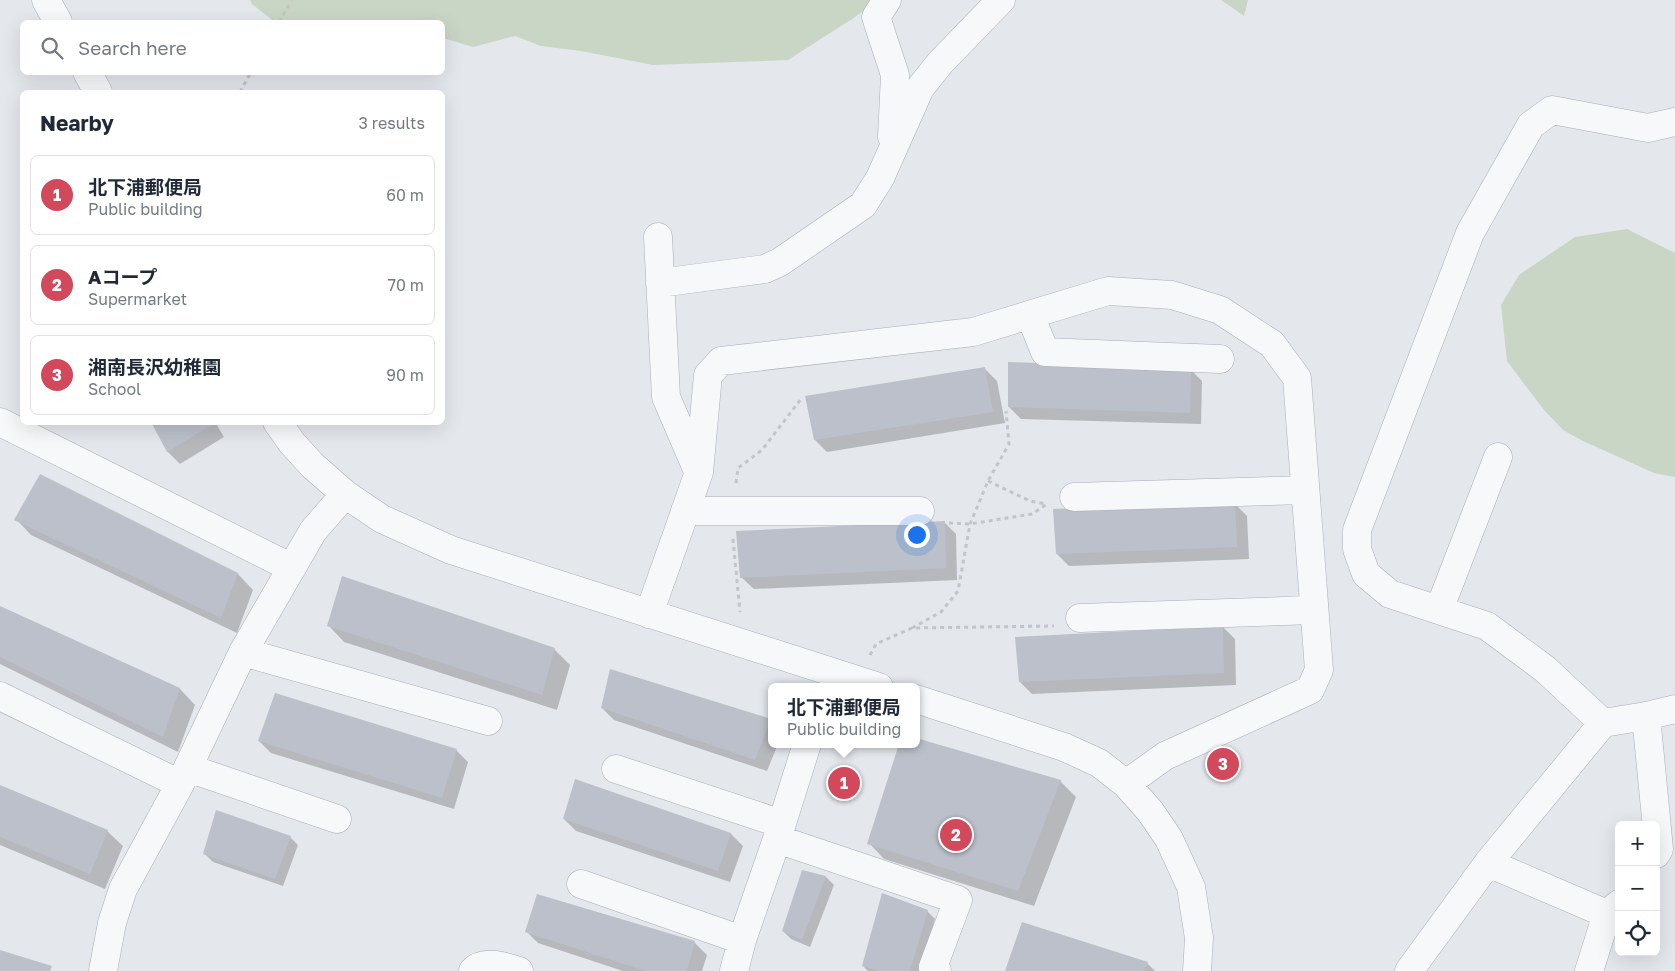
<!DOCTYPE html>
<meta charset="utf-8">
<style>
body{margin:0;font-family:"Golos Text","Noto Sans JP",sans-serif;background:#f6f6f7;color:#1f2937}
.controls{position:absolute;right:15px;bottom:15px;display:grid;overflow:hidden;border-radius:8px;box-shadow:0 5px 20px #0002}
.controls button{width:45px;height:45px;display:grid;place-items:center;padding:0;border:0;border-bottom:1px solid #e0e1e3;background:#fff;color:#1f2937;font:25px sans-serif}
.you{position:absolute;left:916px;top:534px;width:18px;height:18px;margin:-12px;border:4px solid #fff;border-radius:50%;background:#1a73e8;box-shadow:0 0 0 8px #1a73e833}
.badge{display:grid;place-items:center;width:32px;height:32px;border-radius:50%;background:#d1495b;color:#fff;font-size:16px;font-weight:700}
.pin{position:absolute;translate:-50% -50%;border:2px solid #fff;box-shadow:0 1px 5px #0006}
.popup{position:absolute;left:768px;top:683px;width:152px;height:65px;box-sizing:border-box;display:grid;place-content:center;border-radius:8px;background:#fff;filter:drop-shadow(0 1px 4px #0005);font-size:16px;white-space:nowrap;color:#747a83}
.popup b{font-size:19px;color:#1f2937}
.popup::after{content:'';position:absolute;left:50%;top:100%;margin-left:-10px;border:10px solid transparent;border-top-color:#fff}
.list{margin:0;padding:0;list-style:none}
h2{display:flex;justify-content:space-between;align-items:center;height:65px;margin:0;padding:0 20px;font-size:21px}
h2 small{font-size:16px;font-weight:400;color:#747a83}
.list li{display:grid;grid-template-columns:32px 1fr auto;gap:15px;align-items:center;box-sizing:border-box;height:80px;margin:0 10px 10px;padding:0 10px;border:1px solid #e0e1e3;border-radius:8px}
.list b{display:block;font-size:19px;white-space:nowrap}
.list p{margin:0;font-size:16px;white-space:nowrap;color:#747a83}
.list em{font-size:16px;font-style:normal;color:#747a83}
.icon{flex:none;width:28px;height:28px;fill:none;stroke:currentColor;stroke-width:2;stroke-linecap:round;stroke-linejoin:round}
.map{position:relative;flex:none;width:1675px;height:971px;overflow:hidden}
.search{position:absolute;background:#fff;box-shadow:0 5px 20px #0002;left:20px;top:20px;width:425px;height:55px;display:flex;align-items:center;gap:12px;box-sizing:border-box;padding:0 18px;border-radius:8px;color:#747a83;font-size:19px}
.panel{position:absolute;background:#fff;box-shadow:0 5px 20px #0002;left:20px;top:90px;width:425px;height:335px;border-radius:8px}
.map>svg:first-child{display:block}
.green{fill:#c9d6c5}
.shadow{fill:#0003}
.building{fill:#bbc0ca}
.lines{fill:none;stroke-linecap:round;stroke-linejoin:round}
.minor-casing{stroke:#a9aeb7;stroke-width:29}
.path{stroke:#c2c5cb;stroke-width:3;stroke-dasharray:4 4;stroke-linecap:butt}
.minor{stroke:#f7f8fa;stroke-width:28}
</style>
<div class="map">
<svg width="1675" height="971" viewBox="0 0 1675 971">
<rect width="100%" height="100%" fill="#e4e7ec"/>
<path class="green" d="M 250,0 L 879,0 L 852,19 L 788,60 L 653,65 L 581,51 L 541,46 L 515,36 L 473,47 L 443,38 L 442,22 L 275,22 L 252,4 Z
M 1221,0 L 1248,0 L 1244,16 Z
M 1627,229 L 1675,253 L 1675,477 L 1654,473 L 1583,441 L 1563,430 L 1544,410 L 1507,361 L 1501,305 L 1519,275 L 1575,237 Z"/>
<path class="shadow" d="M 985,369 L 997,381 L 1005,423 L 827,452 L 815,440 L 807,397 Z
M 1190,369 L 1202,381 L 1201,424 L 1021,419 L 1009,407 Z
M 153,422 L 215,422 L 224,437 L 180,464 L 168,452 Z
M 40,476 L 238,574 L 253,590 L 237,633 L 31,535 L 16,519 Z
M 1235,504 L 1247,516 L 1249,559 L 1069,566 L 1057,554 Z
M 944,522 L 956,534 L 957,580 L 754,589 L 741,577 Z
M 0,608 L 180,689 L 195,705 L 178,752 L 0,664 Z
M 329,626 L 554,649 L 570,665 L 557,710 L 344,642 Z
M 1223,627 L 1235,639 L 1236,685 L 1032,694 L 1020,682 Z
M 602,708 L 770,720 L 772,744 L 778,744 L 767,771 L 614,720 Z
M 259,741 L 456,750 L 468,762 L 454,809 L 271,753 Z
M 1060,781 L 1076,797 L 1034,906 L 884,859 L 869,843 Z
M 0,787 L 107,831 L 123,846 L 105,889 L 0,845 Z
M 564,819 L 731,834 L 743,846 L 730,882 L 576,831 Z
M 290,837 L 298,845 L 283,886 L 213,862 L 205,854 Z
M 826,877 L 834,885 L 810,947 L 791,939 L 783,931 Z
M 538,895 L 695,943 L 707,955 L 702,971 L 623,971 L 538,943 L 526,931 Z
M 927,911 L 935,919 L 920,971 L 868,971 L 863,966 Z
M 1147,963 L 1155,971 L 1007,971 Z"/>
<path class="building" d="M 1008,362 L 1191,368 L 1190,413 L 1008,407 Z
M 985,367 L 993,412 L 814,440 L 805,396 Z
M 151,422 L 212,422 L 213,424 L 167,452 Z
M 40,474 L 238,573 L 221,618 L 14,520 Z
M 1235,502 L 1237,547 L 1056,554 L 1053,509 Z
M 945,521 L 946,568 L 740,578 L 736,531 Z
M 342,576 L 555,648 L 542,695 L 327,626 Z
M 0,606 L 180,688 L 163,737 L 0,657 Z
M 1223,626 L 1224,673 L 1019,682 L 1015,637 Z
M 610,669 L 771,719 L 755,760 L 601,708 Z
M 275,693 L 457,749 L 442,798 L 258,741 Z
M 916,738 L 1061,780 L 1018,891 L 867,844 L 899,744 L 916,744 Z
M 575,779 L 731,833 L 718,871 L 563,819 Z
M 0,785 L 108,830 L 90,874 L 0,837 Z
M 216,810 L 291,836 L 275,879 L 203,854 Z
M 802,870 L 826,876 L 802,940 L 782,931 Z
M 882,893 L 928,910 L 910,971 L 877,971 L 862,966 Z
M 537,894 L 695,941 L 687,971 L 645,971 L 525,932 Z
M 1022,922 L 1148,962 L 1144,971 L 1005,971 Z
M 0,950 L 52,966 L 50,971 L 0,971 Z"/>
<g class="lines">
<g class="minor-casing">
<path id="minor" d="M 46,0 L 58,22
M 887,0 L 876,17 L 895,75 L 892,137
M 87,72 L 98,92
M 658,237 L 666,397 L 697,469
M 660,283 L 765,269 L 780,262 L 863,205 L 880,178 L 920,88 L 940,63 L 1001,0
M 1030,315 L 1045,352 L 1220,359
M 0,422 L 292,568
M 277,422 L 292,443 L 312,465 L 345,494 L 382,519 L 451,550 L 879,687
M 1074,497 L 1305,490
M 685,511 L 920,511
M 1439,610 L 1498,457
M 649,614 L 699,472 L 708,375 L 721,361 L 973,332 L 1108,291 L 1172,295 L 1220,310 L 1272,344 L 1297,378 L 1319,670 L 1310,690 L 1165,756 L 1126,784
M 1080,618 L 1314,610
M 243,652 L 488,721
M 0,696 L 180,784
M 916,699 L 1064,747 L 1099,763 L 1126,784 L 1150,811 L 1169,839 L 1191,887 L 1199,938 L 1197,971
M 1646,716 L 1659,849 L 1656,854
M 1603,723 L 1545,669 L 1487,626 L 1390,594 L 1366,574 L 1357,549 L 1357,530 L 1470,233 L 1531,125 L 1552,110 L 1648,128 L 1675,122
M 188,768 L 337,819
M 616,769 L 782,824
M 777,839 L 958,900 L 933,967 L 937,971
M 1488,863 L 1607,914
M 581,884 L 742,940
M 103,971 L 112,923 L 123,889 L 180,784 L 243,652 L 313,531 L 345,494
M 473,971 C 483,959 507,967 519,971
M 734,971 L 742,940 L 777,839 L 807,744
M 1409,971 L 1488,863 L 1603,723 L 1646,716 L 1675,709
M 1589,971 L 1607,914 L 1619,904"/>
</g>
<path class="path" d="M 279,22 L 292,0
M 240,92 L 251,72
M 988,481 L 1030,501 L 1046,504
M 736,483 L 738,468 L 762,450 L 801,399
M 949,523 L 970,524 L 1032,514 L 1047,504
M 733,539 L 740,612
M 912,628 L 941,612 L 958,591 L 970,524 L 988,481 L 1009,444 L 1006,411
M 870,655 L 876,644 L 912,628 L 1054,626"/>
<use href="#minor" class="minor"/>
</g>
</svg>
<div class="controls">
<button>+</button>
<button>−</button>
<button><svg class="icon" aria-label="locate" viewBox="0 0 24 24"><circle cx="12" cy="12" r="6"/><path d="M12 2v4M12 18v4M2 12h4M18 12h4"/></svg></button>
</div>
<div class="you"></div>
<div class="pin badge" style="left:844px;top:783px">1</div>
<div class="popup"><b>北下浦郵便局</b>Public building</div>
<div class="pin badge" style="left:956px;top:835px">2</div>
<div class="pin badge" style="left:1223px;top:764px">3</div>
<div class="search"><svg class="icon" aria-label="search" viewBox="0 0 24 24"><circle cx="10" cy="10" r="6"/><path d="M15 15l6 6"/></svg>Search here</div>
<section class="panel">
<h2>Nearby<small>3 results</small></h2>
<ul class="list">
<li><span class="badge">1</span><div><b>北下浦郵便局</b><p>Public building</p></div><em>60 m</em></li>
<li><span class="badge">2</span><div><b>Aコープ</b><p>Supermarket</p></div><em>70 m</em></li>
<li><span class="badge">3</span><div><b>湘南長沢幼稚園</b><p>School</p></div><em>90 m</em></li>
</ul>
</section>
</div>
